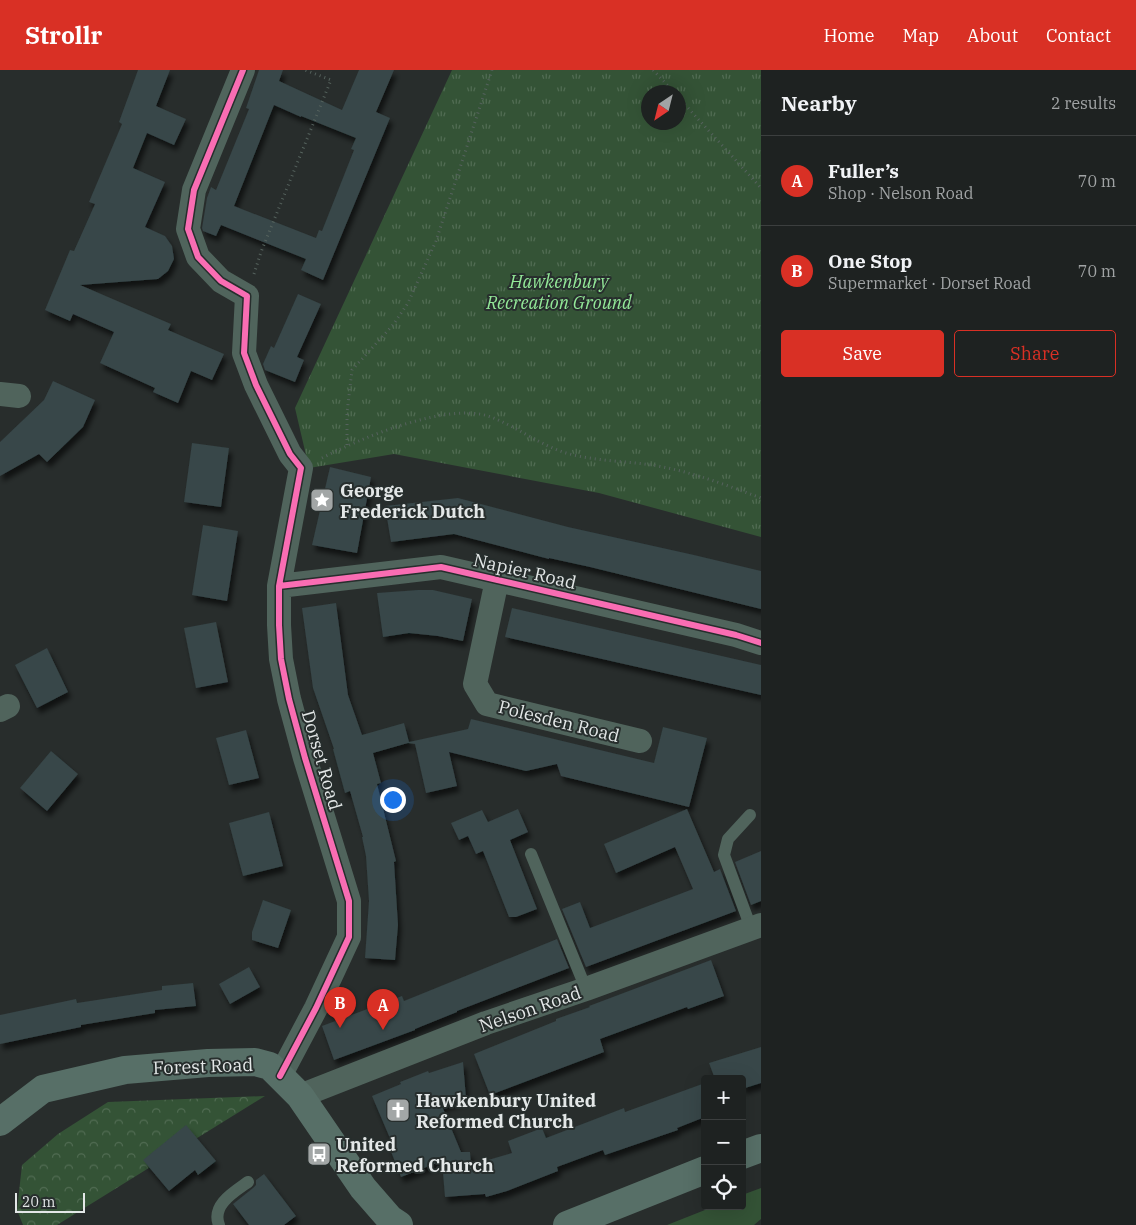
<!DOCTYPE html>
<meta charset="utf-8">
<style>
body{margin:0;font-family:"IBM Plex Serif",serif;background:#262a2a;color:#f1f3f6}
.controls{position:absolute;right:15px;bottom:15px;display:grid;overflow:hidden;border-radius:5px;box-shadow:0 5px 20px #0002}
.controls button{width:45px;height:45px;display:grid;place-items:center;padding:0;border:0;border-bottom:1px solid #3c3f3f;background:#1e2221;color:#f1f3f6;font:25px sans-serif}
.compass{position:absolute;left:641px;top:15px;width:45px;height:45px;border-radius:50%;background:#1e2221;box-shadow:0 5px 20px #0002;rotate:215deg}
.scale{position:absolute;left:15px;bottom:12px;width:70px;box-sizing:border-box;padding-left:5px;border:2px solid #e3e7e7;border-top:0;font-size:14px;line-height:18px;white-space:nowrap;color:#e3e7e7;-webkit-text-stroke:4px #272e2d;paint-order:stroke}
.you{position:absolute;left:392px;top:729px;width:18px;height:18px;margin:-12px;border:4px solid #fff;border-radius:50%;background:#1a73e8;box-shadow:0 0 0 8px #1a73e833}
.badge{display:grid;place-items:center;width:32px;height:32px;border-radius:50%;background:#d93025;color:#fff;font-size:16px;font-weight:700}
.pin{position:absolute;translate:-50% -41px;filter:drop-shadow(0 1px 2px #0008)}
.pin::after{content:'';position:absolute;top:26px;width:18px;height:15px;background:inherit;clip-path:polygon(0 0,100% 0,50% 100%)}
.list{margin:0;padding:0;list-style:none}
h2{display:flex;justify-content:space-between;align-items:center;height:65px;margin:0;padding:0 20px;font-size:21px}
h2 small{font-size:16px;font-weight:400;color:#a1a4a5}
.list li{display:grid;grid-template-columns:32px 1fr auto;gap:15px;align-items:center;box-sizing:border-box;height:90px;padding:0 20px;border-top:1px solid #3c3f3f}
.list b{display:block;font-size:19px;white-space:nowrap}
.list p{margin:0;font-size:16px;white-space:nowrap;color:#a1a4a5}
.list em{font-size:16px;font-style:normal;color:#a1a4a5}
.actions{display:flex;gap:10px;padding:15px 20px}
.actions a{flex:1;padding:11px 0;border:1px solid #d93025;border-radius:5px;text-align:center;font-size:18px;color:#d93025}
.actions .main{background:#d93025;color:#fff}
.icon{flex:none;width:28px;height:28px;fill:none;stroke:currentColor;stroke-width:2;stroke-linecap:round;stroke-linejoin:round}
.map{position:relative;flex:none;width:761px;height:1155px;overflow:hidden}
header{display:flex;align-items:center;gap:30px;box-sizing:border-box;height:70px;padding:0 25px;background:#d93025;color:#fff}
header strong{font-size:24px}
nav{display:flex;gap:28px;margin-inline-start:auto;font-size:18px}
main{display:flex}
aside{flex:1;background:#1e2221}
.map>svg:first-child{display:block}
.grass{fill:#345336}
.forest{fill:url(#forest-crowns)}
.park{fill:url(#park-tufts);fill-rule:evenodd}
.building{fill:#374648;fill-rule:evenodd;filter:url(#shadow)}
.lines{fill:none;stroke-linecap:round;stroke-linejoin:round}
.path{stroke:#55625d;stroke-width:3;stroke-dasharray:1 4;stroke-linecap:butt}
.lane{stroke:#50645c;stroke-width:12}
.street{stroke:#50645c;stroke-width:24}
.secondary{stroke:#576f67;stroke-width:28}
.cycleway-casing{stroke:#272e2d;stroke-width:9}
.cycleway{stroke:#f96db3;stroke-width:6}
.labels{text-anchor:middle;dominant-baseline:central;stroke-width:4;stroke-linejoin:round;paint-order:stroke}
.park-label{font-size:18px;font-style:italic;fill:#93e898;stroke:#272e2d}
.poi-label{font-size:18px;font-weight:bold;fill:#e3e7e7;stroke:#272e2d;text-anchor:start}
.street-label{font-size:18px;fill:#e3e7e7;stroke:#272e2d}
</style>
<header>
<strong>Strollr</strong>
<nav><a>Home</a><a>Map</a><a>About</a><a>Contact</a></nav>
</header>
<main>
<div class="map">
<svg width="761" height="1155" viewBox="0 0 761 1155">
<defs>
<pattern id="forest-crowns" width="20" height="18" patternUnits="userSpaceOnUse" patternTransform="scale(1.25)"><rect width="20" height="18" fill="#345336"/><path d="M2 6a3 3 0 1 1 6 0M12 15a3 3 0 1 1 6 0" fill="none" stroke="#516c53"/></pattern>
<pattern id="park-tufts" width="24" height="20" patternUnits="userSpaceOnUse" patternTransform="scale(1.25)"><rect width="24" height="20" fill="#345336"/><path d="M3 7l-1-3M5 7V3M7 7l1-3M15 17l-1-3M17 17v-4M19 17l1-3" fill="none" stroke="#516c53"/></pattern>
<filter id="shadow"><feDropShadow dx="3" dy="5.5" stdDeviation="2.5" flood-color="#0009"/></filter>
</defs>
<rect width="100%" height="100%" fill="#282d2c"/>
<path class="grass" d="M 761,1118 L 761,1149 L 754,1155 L 667,1155 L 715,1136 L 742,1136 L 742,1125 Z"/>
<path class="forest" d="M 265,1026 L 57,1155 L 23,1155 L 17,1140 L 22,1095 L 58,1064 L 108,1032 Z"/>
<path class="park" d="M 452,0 L 761,0 L 761,467 L 599,423 L 394,384 L 309,398 L 295,338 ZM 648,22 L 678,22 L 678,52 L 648,52 Z"/>
<path class="building" d="M 138,0 L 170,0 L 156,36 L 186,49 L 174,75 L 147,63 L 133,98 L 165,112 L 145,157 L 165,166 L 172,176 L 174,189 L 168,201 L 158,209 L 80,215 L 171,254 L 168,260 L 224,284 L 212,310 L 191,301 L 178,333 L 153,322 L 155,318 L 100,293 L 114,262 L 73,244 L 70,251 L 45,240 L 70,180 L 74,181 L 95,134 L 89,132 L 122,54 L 119,52 Z
M 259,0 L 283,0 L 279,11 L 342,40 L 359,0 L 394,0 L 376,42 L 390,48 L 323,210 L 301,200 L 306,189 L 221,155 L 216,166 L 203,161 L 202,158 L 207,128 L 211,117 L 216,120 L 249,39 L 246,38 ZM 274,35 L 301,47 L 301,46 L 356,68 L 351,79 L 354,80 L 322,161 L 319,160 L 316,168 L 234,136 Z
M 298,224 L 321,234 L 297,287 L 304,290 L 295,312 L 265,300 L 263,294 L 271,276 L 274,278 Z
M 53,311 L 95,330 L 83,357 L 47,392 L 39,384 L 0,406 L 0,372 L 44,330 Z
M 192,373 L 229,378 L 221,437 L 184,432 Z
M 330,397 L 371,407 L 357,483 L 312,475 Z
M 458,428 L 568,457 L 694,485 L 761,501 L 761,539 L 590,497 L 549,488 L 549,489 L 454,464 L 391,472 L 385,436 Z
M 203,455 L 238,461 L 227,531 L 192,525 Z
M 418,520 L 433,520 L 472,529 L 463,571 L 438,566 L 409,563 L 383,567 L 377,523 Z
M 336,533 L 348,625 L 362,665 L 404,653 L 409,672 L 468,659 L 471,649 L 654,693 L 663,657 L 707,668 L 689,737 L 561,706 L 557,694 L 526,701 L 449,682 L 457,716 L 426,723 L 415,674 L 408,673 L 373,683 L 381,713 L 377,714 L 396,791 L 394,792 L 398,855 L 395,890 L 365,888 L 369,831 L 366,786 L 362,767 L 363,767 L 350,721 L 345,723 L 333,679 L 334,679 L 313,618 L 302,538 Z
M 512,538 L 761,595 L 761,625 L 505,567 Z
M 216,552 L 228,612 L 196,618 L 184,558 Z
M 47,578 L 68,622 L 37,638 L 15,595 Z
M 246,660 L 259,708 L 229,715 L 216,668 Z
M 51,681 L 78,704 L 47,741 L 20,718 Z
M 518,739 L 528,762 L 510,770 L 537,839 L 516,847 L 509,847 L 483,781 L 476,784 L 468,766 L 459,770 L 451,753 L 482,740 L 488,752 Z
M 687,739 L 714,802 L 720,799 L 736,841 L 586,897 L 562,839 L 580,832 L 590,858 L 693,819 L 675,777 L 616,803 L 604,774 Z
M 269,742 L 283,796 L 243,806 L 229,753 Z
M 761,781 L 761,831 L 751,835 L 735,792 Z
M 263,830 L 291,840 L 278,878 L 252,870 L 252,862 Z
M 557,869 L 569,898 L 457,941 L 457,942 L 415,959 L 415,960 L 334,990 L 322,956 L 402,926 L 404,931 Z
M 711,890 L 724,926 L 688,939 L 687,937 L 600,969 L 604,982 L 490,1025 L 474,984 L 556,951 L 556,949 L 590,937 L 589,936 Z
M 249,897 L 260,917 L 230,934 L 219,914 Z
M 193,913 L 196,936 L 155,940 L 155,943 L 81,955 L 81,957 L 0,974 L 0,945 L 76,929 L 77,933 L 162,920 L 162,916 Z
M 761,977 L 761,1013 L 742,1019 L 742,1009 L 715,1009 L 709,993 Z
M 463,992 L 466,1028 L 442,1036 L 461,1082 L 470,1082 L 471,1095 L 512,1083 L 508,1071 L 542,1058 L 546,1068 L 624,1038 L 625,1042 L 705,1013 L 705,1047 L 677,1058 L 678,1060 L 605,1085 L 603,1080 L 557,1097 L 558,1101 L 507,1121 L 486,1127 L 485,1124 L 445,1127 L 442,1091 L 401,1107 L 388,1074 L 392,1073 L 372,1026 L 401,1014 L 400,1012 L 428,1001 L 429,1003 Z
M 186,1055 L 216,1091 L 198,1105 L 195,1100 L 169,1121 L 143,1090 Z
M 264,1104 L 296,1146 L 284,1155 L 249,1155 L 233,1134 L 253,1118 L 256,1115 L 256,1110 Z"/>
<g class="lines">
<path class="path" d="M 653,0 L 674,22
M 678,27 L 761,118
M 254,204 L 261,182 L 331,10 L 305,0
M 347,375 L 347,343 L 352,300 L 393,255 L 408,233 L 436,171 L 492,0
M 322,388 C 361,368 449,331 491,347 C 517,357 540,375 566,383 C 594,391 624,391 652,395 C 690,401 726,415 761,428"/>
<path class="lane" d="M 750,745 L 728,769 L 724,785 L 751,858
M 531,784 L 586,919
M 219,1155 C 211,1135 234,1122 248,1112"/>
<path class="street" d="M 243,0 L 194,120 L 188,159 L 198,187 L 221,211 L 247,226 L 244,283 L 256,315 L 290,384 L 301,398 L 279,516 L 279,555 L 281,589 L 289,629 L 305,688 L 349,831 L 349,867 L 316,938 L 280,1006
M 0,324 L 19,326
M 497,510 L 475,614 L 487,634 L 640,671
M 279,516 L 441,497 L 736,565 L 761,573
M 0,640 L 8,636
M 300,1026 L 486,953 L 586,919 L 761,855"/>
<path class="secondary" d="M 0,1052 L 43,1019 L 125,1000 L 208,993 L 255,992 L 270,996 L 300,1026 L 363,1118 L 390,1149 L 399,1155
M 742,1085 L 761,1078
M 567,1155 L 705,1100"/>
<g class="cycleway-casing">
<path id="cycleway" d="M 243,0 L 194,120 L 188,159 L 198,187 L 221,211 L 247,226 L 244,283 L 256,315 L 290,384 L 301,398 L 279,516 L 279,555 L 281,589 L 289,629 L 305,688 L 349,831 L 349,867 L 316,938 L 280,1006
M 279,516 L 441,497 L 736,565 L 761,573"/>
</g>
<use href="#cycleway" class="cycleway"/>
</g>
<defs>
<g id="sight-square" transform="scale(1.25)"><rect x="-9" y="-9" width="18" height="18" rx="4" fill="#a2a6a6" stroke="#272e2d"/><path d="M0-6L1.8-2.2L6-1.7L2.9 1.2L3.7 5.4L0 3.3L-3.7 5.4L-2.9 1.2L-6-1.7L-1.8-2.2Z" fill="#fff"/></g>
<g id="church-square" transform="scale(1.25)"><rect x="-9" y="-9" width="18" height="18" rx="4" fill="#a2a6a6" stroke="#272e2d"/><path d="M-1.2-6h2.4v3.5h3.3v2.4h-3.3V6h-2.4V-.1h-3.3v-2.4h3.3Z" fill="#fff"/></g>
<g id="bus-square" transform="scale(1.25)"><rect x="-9" y="-9" width="18" height="18" rx="4" fill="#a2a6a6" stroke="#272e2d"/><path d="M-5-6H5V4H4V6H2V4H-2V6H-4V4H-5ZM-3.5-4V0h7V-4ZM-3.5 1.2v1.5H-2V1.2ZM2 1.2v1.5H3.5V1.2Z" fill="#fff"/></g>
</defs>
<g fill-rule="evenodd">
<use href="#sight-square" x="322" y="430"/>
<use href="#church-square" x="398" y="1040"/>
<use href="#bus-square" x="319" y="1084"/>
</g>
<g class="labels">
<g class="park-label">
<text x="559" y="211">Hawkenbury<tspan x="559" dy="21">Recreation Ground</tspan></text>
</g>
<g class="poi-label">
<text x="340" y="420">George<tspan x="340" dy="21">Frederick Dutch</tspan></text>
<text x="416" y="1030">Hawkenbury United<tspan x="416" dy="21">Reformed Church</tspan></text>
<text x="336" y="1074">United<tspan x="336" dy="21">Reformed Church</tspan></text>
</g>
<g class="street-label">
<text transform="translate(525 501) rotate(13)">Napier Road</text>
<text transform="translate(559 651) rotate(14)">Polesden Road</text>
<text transform="translate(322 690) rotate(74)">Dorset Road</text>
<text transform="translate(530 939) rotate(-19)">Nelson Road</text>
<text transform="translate(203 996) rotate(-2)">Forest Road</text>
</g>
</g>
</svg>
<div class="controls">
<button>+</button>
<button>−</button>
<button><svg class="icon" aria-label="locate" viewBox="0 0 24 24"><circle cx="12" cy="12" r="6"/><path d="M12 2v4M12 18v4M2 12h4M18 12h4"/></svg></button>
</div>
<svg class="compass" viewBox="-18 -18 36 36"><path d="M0-13l5 13h-10z" fill="#e53935"/><path d="M0 13l5-13h-10z" fill="#a1a4a5"/></svg>
<div class="scale">20 m</div>
<div class="you"></div>
<div class="pin badge" style="left:383px;top:960px">A</div>
<div class="pin badge" style="left:340px;top:958px">B</div>
</div>
<aside>
<h2>Nearby<small>2 results</small></h2>
<ul class="list">
<li><span class="badge">A</span><div><b>Fuller’s</b><p>Shop · Nelson Road</p></div><em>70 m</em></li>
<li><span class="badge">B</span><div><b>One Stop</b><p>Supermarket · Dorset Road</p></div><em>70 m</em></li>
</ul>
<div class="actions"><a class="main">Save</a><a>Share</a></div>
</aside>
</main>
